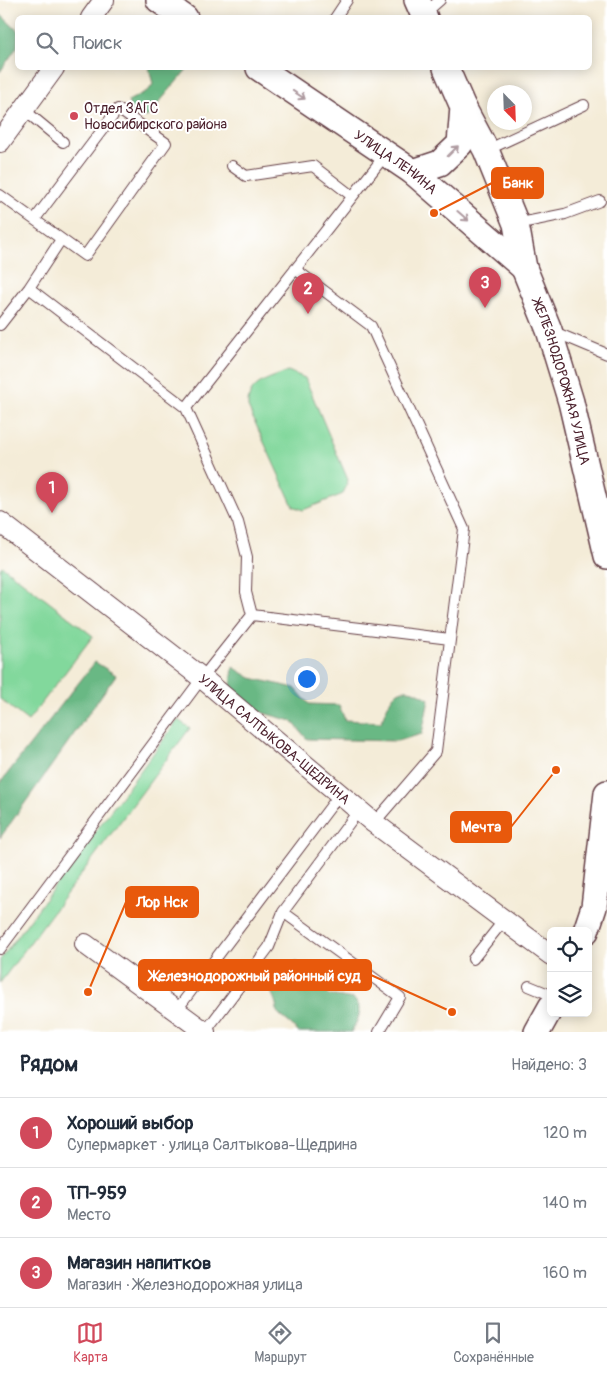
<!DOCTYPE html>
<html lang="ru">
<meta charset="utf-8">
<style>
body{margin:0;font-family:Pangolin,sans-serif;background:#f2f2f3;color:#1f2937}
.controls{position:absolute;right:15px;bottom:15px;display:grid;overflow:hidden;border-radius:8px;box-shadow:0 2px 12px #0003}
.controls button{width:45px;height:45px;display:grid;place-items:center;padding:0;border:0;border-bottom:1px solid #e0e1e3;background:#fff;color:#1f2937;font:25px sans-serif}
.compass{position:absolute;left:487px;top:85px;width:45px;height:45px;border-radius:50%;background:#fff;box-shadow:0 2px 12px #0003;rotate:157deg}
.you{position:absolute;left:306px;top:678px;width:18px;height:18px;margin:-12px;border:4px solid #fff;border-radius:50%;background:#1a73e8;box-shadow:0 0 0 8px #1a73e833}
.badge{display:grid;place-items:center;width:32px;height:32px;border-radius:50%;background:#d1495b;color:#fff;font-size:16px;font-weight:700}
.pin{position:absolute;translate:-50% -41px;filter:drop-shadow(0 1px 2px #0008)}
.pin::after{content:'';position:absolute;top:26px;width:18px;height:15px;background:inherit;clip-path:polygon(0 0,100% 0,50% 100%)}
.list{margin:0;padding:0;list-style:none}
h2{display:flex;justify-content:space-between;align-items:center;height:65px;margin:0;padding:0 20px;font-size:21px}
h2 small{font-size:16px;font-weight:400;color:#747a83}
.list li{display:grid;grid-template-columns:32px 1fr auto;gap:15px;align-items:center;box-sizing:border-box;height:70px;padding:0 20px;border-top:1px solid #e0e1e3}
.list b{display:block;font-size:19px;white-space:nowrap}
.list p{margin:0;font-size:16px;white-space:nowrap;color:#747a83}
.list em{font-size:16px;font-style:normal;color:#747a83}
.icon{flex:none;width:28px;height:28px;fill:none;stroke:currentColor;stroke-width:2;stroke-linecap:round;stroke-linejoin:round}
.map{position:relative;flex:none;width:607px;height:1032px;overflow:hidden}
.search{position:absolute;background:#fff;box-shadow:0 2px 12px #0003;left:15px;right:15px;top:15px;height:55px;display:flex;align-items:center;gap:12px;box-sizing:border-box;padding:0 18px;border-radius:8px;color:#747a83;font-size:19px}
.sheet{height:275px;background:#fff}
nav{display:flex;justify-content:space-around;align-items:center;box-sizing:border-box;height:70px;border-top:1px solid #e0e1e3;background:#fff;font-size:14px;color:#747a83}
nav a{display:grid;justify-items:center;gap:2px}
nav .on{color:#d1495b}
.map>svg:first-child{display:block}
.green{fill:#82d89c;stroke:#667c64}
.forest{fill:#69b884;stroke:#5a6c58}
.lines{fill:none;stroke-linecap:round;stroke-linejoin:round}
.service-casing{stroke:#643e45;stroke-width:12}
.minor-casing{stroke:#643e45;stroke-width:22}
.tertiary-casing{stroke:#643e45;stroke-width:28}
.service{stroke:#fff;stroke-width:10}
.minor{stroke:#fff;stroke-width:20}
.tertiary{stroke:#fff;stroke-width:25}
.oneway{stroke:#ae9aa0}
.poi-dot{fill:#d1495b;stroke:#fff;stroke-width:2}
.labels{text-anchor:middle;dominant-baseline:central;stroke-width:4;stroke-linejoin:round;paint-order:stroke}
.poi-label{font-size:14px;fill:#4a1f2b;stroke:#fff;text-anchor:start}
.street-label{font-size:14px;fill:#4a1f2b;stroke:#fff}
.leader{fill:none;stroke:#e8590c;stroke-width:2}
.callout-dot{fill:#e8590c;stroke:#fff;stroke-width:2}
.callout{fill:#e8590c;stroke:#e8590c;stroke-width:2}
.callout-label{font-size:15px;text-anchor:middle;font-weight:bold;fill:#fff}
</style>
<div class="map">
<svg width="607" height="1032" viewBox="0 0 607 1032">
<rect width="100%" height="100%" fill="#fff"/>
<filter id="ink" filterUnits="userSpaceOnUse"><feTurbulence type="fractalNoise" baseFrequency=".02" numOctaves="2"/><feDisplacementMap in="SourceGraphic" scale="10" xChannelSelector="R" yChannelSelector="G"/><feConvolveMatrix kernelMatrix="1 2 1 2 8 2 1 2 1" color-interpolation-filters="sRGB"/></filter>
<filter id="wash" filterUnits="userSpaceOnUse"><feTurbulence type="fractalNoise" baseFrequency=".0096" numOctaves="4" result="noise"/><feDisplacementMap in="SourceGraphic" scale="20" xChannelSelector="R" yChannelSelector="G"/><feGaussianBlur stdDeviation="1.12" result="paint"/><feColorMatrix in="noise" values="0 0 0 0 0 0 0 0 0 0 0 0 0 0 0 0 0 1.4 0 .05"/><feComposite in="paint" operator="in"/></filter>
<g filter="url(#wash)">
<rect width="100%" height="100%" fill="#f4ecd8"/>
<path class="green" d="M 288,371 L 305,378 L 348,480 L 343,494 L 303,510 L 293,506 L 248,407 C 247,382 268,380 288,371 Z
M 2,566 L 93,636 L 28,721 L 0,699 L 0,569 Z
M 178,720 L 190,728 L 0,983 L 0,960 Z"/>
<path class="forest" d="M 0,14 L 18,31 L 17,47 L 0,72 Z
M 149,68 L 188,68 L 147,117 L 132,115 L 128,101 L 149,90 L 153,84 Z
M 95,662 L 116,675 L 0,838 L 0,783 Z
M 233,667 L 251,678 L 295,688 L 309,704 L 339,705 L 345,720 L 381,722 C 392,694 398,679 429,699 L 422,734 L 397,741 L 307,739 L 292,721 L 238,706 L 230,695 Z
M 297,962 L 319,979 L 328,995 L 354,999 C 364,1012 358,1019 351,1032 L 298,1032 C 292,1023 284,1020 277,1012 C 277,995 263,988 271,970 L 288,963 Z"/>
</g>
<g filter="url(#ink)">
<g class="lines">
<g class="service-casing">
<path id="service" d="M 424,14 L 440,0
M 335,18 L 347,0
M 23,109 L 63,142
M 487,150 L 584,105
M 232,166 L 246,176 L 313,166 L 352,196
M 0,195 L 85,256 L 166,143 L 118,109 L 35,219
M 516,224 L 565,214 L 600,201
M 295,269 L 371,326 L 464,529 L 436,751 L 374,823
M 29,288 L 186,408 L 238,522 L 247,557 L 246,592 L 252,615
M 0,325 L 29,288 L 60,241
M 552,331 L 607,354
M 186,408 L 386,154
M 283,912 L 400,997 L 379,1032
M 0,949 L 202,678 L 252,615 L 450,639
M 473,959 L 504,920
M 529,986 L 551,995
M 176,1011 L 340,794
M 205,1032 L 269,947 L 283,912 L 359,810"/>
</g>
<g class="minor-casing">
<g id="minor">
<path d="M 91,18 L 104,0"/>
<path d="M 0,142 L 54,68"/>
<path id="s1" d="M 0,522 L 202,678 L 374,823 L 551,955"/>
<path d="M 85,944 L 205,1032"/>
</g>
</g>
<g class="tertiary-casing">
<g id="tertiary">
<path d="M 159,0 L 185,18"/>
<path d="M 417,0 L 425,18"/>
<path id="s2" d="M 259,68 L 413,172 L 524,268"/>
<path id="s3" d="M 446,68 L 463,107 L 486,150 L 516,224 L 524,268 L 549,330 L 571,402 L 607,556"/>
<path d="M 413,172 L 440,163 L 460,144 L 463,107"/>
<path d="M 586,931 L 594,907 L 607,793"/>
<path d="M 537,1032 L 551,1007"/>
</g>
</g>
<use href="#service" class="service"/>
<use href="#minor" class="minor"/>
<use href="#tertiary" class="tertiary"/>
</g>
<defs><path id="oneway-shaft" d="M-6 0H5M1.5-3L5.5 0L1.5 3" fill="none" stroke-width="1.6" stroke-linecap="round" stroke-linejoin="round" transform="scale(1.25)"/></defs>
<g class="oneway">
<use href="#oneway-shaft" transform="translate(299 95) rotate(34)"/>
<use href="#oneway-shaft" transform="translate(453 151) rotate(-45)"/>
<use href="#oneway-shaft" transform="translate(463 216) rotate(41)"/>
</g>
</g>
<circle class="poi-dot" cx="74" cy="116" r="5"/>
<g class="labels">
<g class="poi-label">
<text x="84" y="108">Отдел ЗАГС<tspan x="84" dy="16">Новосибирского района</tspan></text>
</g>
<g class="street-label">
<text stroke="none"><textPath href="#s2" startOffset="166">УЛИЦА ЛЕНИНА</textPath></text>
<text stroke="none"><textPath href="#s3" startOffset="336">ЖЕЛЕЗНОДОРОЖНАЯ УЛИЦА</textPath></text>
<text stroke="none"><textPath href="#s1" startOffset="350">УЛИЦА САЛТЫКОВА-ЩЕДРИНА</textPath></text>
</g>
</g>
<path class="leader" d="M434 213L492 183M556 770L511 827M88 992L126 902M452 1012L371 975"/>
<g class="callout-dot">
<circle cx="434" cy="213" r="5"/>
<circle cx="556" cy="770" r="5"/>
<circle cx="88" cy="992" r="5"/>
<circle cx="452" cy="1012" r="5"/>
</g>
<g class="callout">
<rect x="492" y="168" width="51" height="30" rx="5"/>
<rect x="451" y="812" width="60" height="30" rx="5"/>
<rect x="126" y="887" width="72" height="30" rx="5"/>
<rect x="139" y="960" width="232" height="30" rx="5"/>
</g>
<g class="callout-label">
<text x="518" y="188">Банк</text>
<text x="481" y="832">Мечта</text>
<text x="162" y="907">Лор Нск</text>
<text x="255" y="981">Железнодорожный районный суд</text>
</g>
</svg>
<div class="controls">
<button><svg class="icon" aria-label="locate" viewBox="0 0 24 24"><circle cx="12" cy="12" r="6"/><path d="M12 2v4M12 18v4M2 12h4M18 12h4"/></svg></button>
<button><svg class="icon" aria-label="layers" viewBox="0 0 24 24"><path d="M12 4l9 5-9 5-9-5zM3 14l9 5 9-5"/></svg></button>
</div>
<svg class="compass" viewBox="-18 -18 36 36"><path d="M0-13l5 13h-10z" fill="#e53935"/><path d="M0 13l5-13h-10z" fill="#747a83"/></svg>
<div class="you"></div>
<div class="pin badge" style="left:52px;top:513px">1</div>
<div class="pin badge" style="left:308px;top:314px">2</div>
<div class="pin badge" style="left:485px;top:308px">3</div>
<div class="search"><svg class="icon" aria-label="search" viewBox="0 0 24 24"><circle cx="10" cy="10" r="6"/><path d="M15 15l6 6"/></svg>Поиск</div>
</div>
<section class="sheet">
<h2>Рядом<small>Найдено: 3</small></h2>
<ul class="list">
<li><span class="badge">1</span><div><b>Хороший выбор</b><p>Супермаркет · улица Салтыкова-Щедрина</p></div><em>120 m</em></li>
<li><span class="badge">2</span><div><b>ТП-959</b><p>Место</p></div><em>140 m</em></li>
<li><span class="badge">3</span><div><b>Магазин напитков</b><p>Магазин · Железнодорожная улица</p></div><em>160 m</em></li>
</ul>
</section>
<nav>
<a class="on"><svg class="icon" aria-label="map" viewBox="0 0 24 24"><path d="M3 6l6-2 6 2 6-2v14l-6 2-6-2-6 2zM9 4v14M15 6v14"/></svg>Карта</a>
<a><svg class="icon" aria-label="directions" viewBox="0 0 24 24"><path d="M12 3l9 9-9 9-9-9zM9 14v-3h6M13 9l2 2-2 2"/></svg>Маршрут</a>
<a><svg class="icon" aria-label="saved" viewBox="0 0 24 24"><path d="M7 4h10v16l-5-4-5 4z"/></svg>Сохранённые</a>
</nav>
